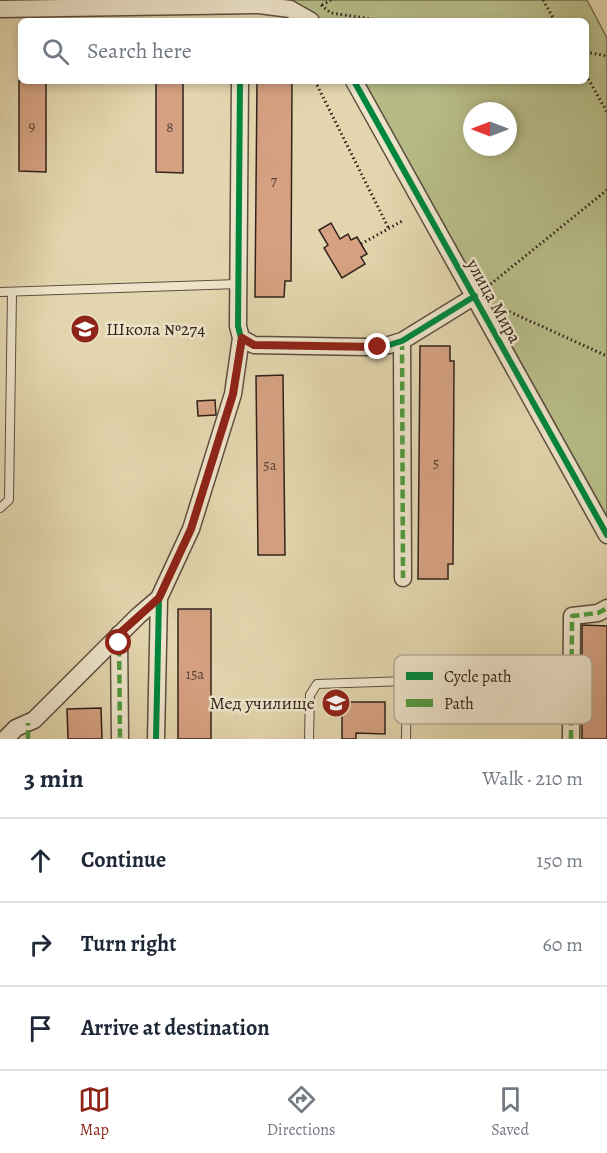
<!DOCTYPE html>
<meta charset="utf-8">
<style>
body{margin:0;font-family:Alegreya,serif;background:#f6f6f7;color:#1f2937}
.compass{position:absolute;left:463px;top:102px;width:54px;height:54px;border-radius:50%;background:#fff;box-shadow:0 3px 9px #0003;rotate:270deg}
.stop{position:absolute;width:18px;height:18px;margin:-14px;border:4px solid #8f2418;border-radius:50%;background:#fff}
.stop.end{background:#8f2418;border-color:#fff;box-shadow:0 2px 6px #0008}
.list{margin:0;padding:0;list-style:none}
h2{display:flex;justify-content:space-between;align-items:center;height:78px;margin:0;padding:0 24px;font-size:26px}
h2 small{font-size:20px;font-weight:400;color:#747a83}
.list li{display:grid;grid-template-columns:39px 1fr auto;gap:18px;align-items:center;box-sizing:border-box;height:84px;padding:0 24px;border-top:2px solid #e0e1e3}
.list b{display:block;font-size:22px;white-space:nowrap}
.list em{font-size:20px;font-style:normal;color:#747a83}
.icon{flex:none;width:33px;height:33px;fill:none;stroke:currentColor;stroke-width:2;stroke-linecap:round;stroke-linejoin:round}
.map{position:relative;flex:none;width:607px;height:739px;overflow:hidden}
.search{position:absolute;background:#fff;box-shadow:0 3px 9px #0003;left:18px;right:18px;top:18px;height:66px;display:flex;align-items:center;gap:15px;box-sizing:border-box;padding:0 21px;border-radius:9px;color:#747a83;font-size:22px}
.sheet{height:330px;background:#fff}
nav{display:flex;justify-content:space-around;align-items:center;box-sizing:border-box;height:84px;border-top:2px solid #e0e1e3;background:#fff;font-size:16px;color:#747a83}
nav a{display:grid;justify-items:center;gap:3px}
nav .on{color:#8f2418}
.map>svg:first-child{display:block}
.green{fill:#b7bd88;stroke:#747052;stroke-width:1.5;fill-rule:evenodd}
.building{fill:#d5a182;stroke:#31221c;stroke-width:1.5}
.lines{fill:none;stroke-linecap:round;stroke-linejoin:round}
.service-casing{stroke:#5e4f40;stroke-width:10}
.minor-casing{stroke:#5e4f40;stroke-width:19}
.path{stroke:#31221c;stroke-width:3;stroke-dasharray:1.5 3;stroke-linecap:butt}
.service{stroke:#ede4ca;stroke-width:8}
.minor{stroke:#ede4ca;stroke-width:16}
.quiet{stroke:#509b3e;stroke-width:4.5;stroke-dasharray:9 4.5;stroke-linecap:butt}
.cycleway-casing{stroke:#ede4ca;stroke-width:10}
.cycleway{stroke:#00873e;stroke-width:6}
.route{stroke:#8f2418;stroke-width:8}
.labels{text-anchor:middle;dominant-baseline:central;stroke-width:5;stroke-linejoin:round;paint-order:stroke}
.number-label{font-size:15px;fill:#5a4236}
.street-label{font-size:18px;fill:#31221c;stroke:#ede4ca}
.poi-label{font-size:18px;fill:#31221c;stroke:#ede4ca;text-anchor:start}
.key{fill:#ede4ca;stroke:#b5aa96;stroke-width:1.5}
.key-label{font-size:16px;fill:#31221c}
</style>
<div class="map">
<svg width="607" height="739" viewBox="0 0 607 739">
<rect width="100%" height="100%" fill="#e3d6ae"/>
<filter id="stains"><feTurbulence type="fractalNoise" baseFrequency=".00333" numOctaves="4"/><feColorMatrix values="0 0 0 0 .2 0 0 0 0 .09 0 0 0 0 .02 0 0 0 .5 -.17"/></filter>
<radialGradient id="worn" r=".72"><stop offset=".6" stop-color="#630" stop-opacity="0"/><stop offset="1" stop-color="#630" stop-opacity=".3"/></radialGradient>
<path class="green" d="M 271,0 L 587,0 L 607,38 L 607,517 L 364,81 L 586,81 L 586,21 L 323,21 L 303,8 ZM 472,111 L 508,111 L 508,147 L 472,147 Z"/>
<path class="building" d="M 19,81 L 46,81 L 46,172 L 19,171 Z
M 156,81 L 183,81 L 183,173 L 156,172 Z
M 257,81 L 292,82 L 291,281 L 285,281 L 284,297 L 255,297 Z
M 331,223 L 340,239 L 348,234 L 351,240 L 357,237 L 367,254 L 361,257 L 365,264 L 342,278 L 324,248 L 328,245 L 319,230 Z
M 420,346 L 450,346 L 450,361 L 454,361 L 453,564 L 448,564 L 448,579 L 418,579 Z
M 283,375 L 285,555 L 258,555 L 256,376 Z
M 215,400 L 216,415 L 198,416 L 197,401 Z
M 178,609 L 211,609 L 211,739 L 178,739 Z
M 582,625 L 607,626 L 607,739 L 582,739 Z
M 342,702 L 385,702 L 385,734 L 356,733 L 356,739 L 342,739 Z
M 101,708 L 102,739 L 68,739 L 67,709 Z"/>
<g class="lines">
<g class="service-casing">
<path id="service" d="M 0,292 L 238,284
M 0,508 L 9,500 L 12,292
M 309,739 L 310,695 L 317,684 L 407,681 L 406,739"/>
</g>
<g class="minor-casing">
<path id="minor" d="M 0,9 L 259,5 L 290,9 L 311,21
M 240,81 L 238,326 L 241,338 L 254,345 L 366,347 L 389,345 L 402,341 L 475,296
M 354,81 L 607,535
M 402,341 L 403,578
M 119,634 L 120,739
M 5,739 L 16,728 L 34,720 L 138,616 L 159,598
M 156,739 L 159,598 L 191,529 L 233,394 L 241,338
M 571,739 L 572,616 L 598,613 L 607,608"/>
</g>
<path class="path" d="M 543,0 L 555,21
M 321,5 L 331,13 L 384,21
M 322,5 L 331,0
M 586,52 L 607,56
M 586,75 L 607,112
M 315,81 L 389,229
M 361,244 L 404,220
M 487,287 L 607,190
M 497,306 L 607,356"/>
<use href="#service" class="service"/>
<use href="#minor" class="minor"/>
<path class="quiet" d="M 402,341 L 403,578
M 119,634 L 120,739
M 28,739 L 28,723
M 571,739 L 572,616 L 598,613 L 607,608"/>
<g class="cycleway-casing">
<path id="cycleway" d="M 240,81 L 238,326 L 241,338 L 254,345 L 366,347 L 389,345 L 402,341 L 475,296
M 354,81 L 607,535
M 156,739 L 159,598 L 191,529 L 233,394 L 241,338"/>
</g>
<use href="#cycleway" class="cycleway"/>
</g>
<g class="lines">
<path class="route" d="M 119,643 L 119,634 L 159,598 L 191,529 L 233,394 L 242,338 L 254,345 L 378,347"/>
</g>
<defs>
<g id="school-disc" transform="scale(1.5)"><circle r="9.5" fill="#8f2418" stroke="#ede4ca"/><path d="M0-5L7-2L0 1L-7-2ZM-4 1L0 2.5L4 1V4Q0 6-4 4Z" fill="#fff"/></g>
</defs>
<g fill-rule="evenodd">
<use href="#school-disc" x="85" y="329"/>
<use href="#school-disc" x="336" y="703"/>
</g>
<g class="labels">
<g class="number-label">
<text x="32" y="126">9</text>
<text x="170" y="127">8</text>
<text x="274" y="181">7</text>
<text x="436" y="463">5</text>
<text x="270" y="465">5а</text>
<text x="195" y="674">15а</text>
</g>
<g class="street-label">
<text transform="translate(494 301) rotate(61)">улица Мира</text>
</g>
<g class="poi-label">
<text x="106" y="329">Школа №274</text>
<text x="315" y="703" text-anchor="end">Мед училище</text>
</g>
</g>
<rect x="394" y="655" width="198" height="69" rx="9" class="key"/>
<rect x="406" y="672" width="27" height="8" fill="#00873e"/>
<rect x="406" y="699" width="27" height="8" fill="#509b3e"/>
<g class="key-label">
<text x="444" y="682">Cycle path</text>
<text x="444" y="709">Path</text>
</g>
<rect width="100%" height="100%" filter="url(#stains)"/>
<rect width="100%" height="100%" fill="url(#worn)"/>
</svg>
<svg class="compass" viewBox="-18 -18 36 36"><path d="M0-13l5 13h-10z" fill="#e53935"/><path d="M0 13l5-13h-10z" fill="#747a83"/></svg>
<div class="stop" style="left:119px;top:643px"></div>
<div class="stop end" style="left:378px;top:347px"></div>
<div class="search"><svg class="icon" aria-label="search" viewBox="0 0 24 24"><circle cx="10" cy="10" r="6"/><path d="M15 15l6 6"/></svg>Search here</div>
</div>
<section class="sheet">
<h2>3 min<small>Walk · 210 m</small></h2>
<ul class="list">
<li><svg class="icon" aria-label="ahead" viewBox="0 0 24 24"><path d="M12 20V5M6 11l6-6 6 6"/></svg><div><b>Continue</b></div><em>150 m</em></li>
<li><svg class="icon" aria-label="right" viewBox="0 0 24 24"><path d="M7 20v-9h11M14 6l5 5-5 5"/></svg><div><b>Turn right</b></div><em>60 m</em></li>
<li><svg class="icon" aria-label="arrive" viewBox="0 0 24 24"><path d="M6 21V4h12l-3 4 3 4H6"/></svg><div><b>Arrive at destination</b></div></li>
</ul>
</section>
<nav>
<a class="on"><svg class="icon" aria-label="map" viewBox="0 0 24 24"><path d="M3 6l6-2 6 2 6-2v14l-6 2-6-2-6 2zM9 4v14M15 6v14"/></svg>Map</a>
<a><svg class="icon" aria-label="directions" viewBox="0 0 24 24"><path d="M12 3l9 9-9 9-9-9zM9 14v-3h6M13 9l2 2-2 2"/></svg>Directions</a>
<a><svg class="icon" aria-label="saved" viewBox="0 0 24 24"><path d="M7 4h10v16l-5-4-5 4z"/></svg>Saved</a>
</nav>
